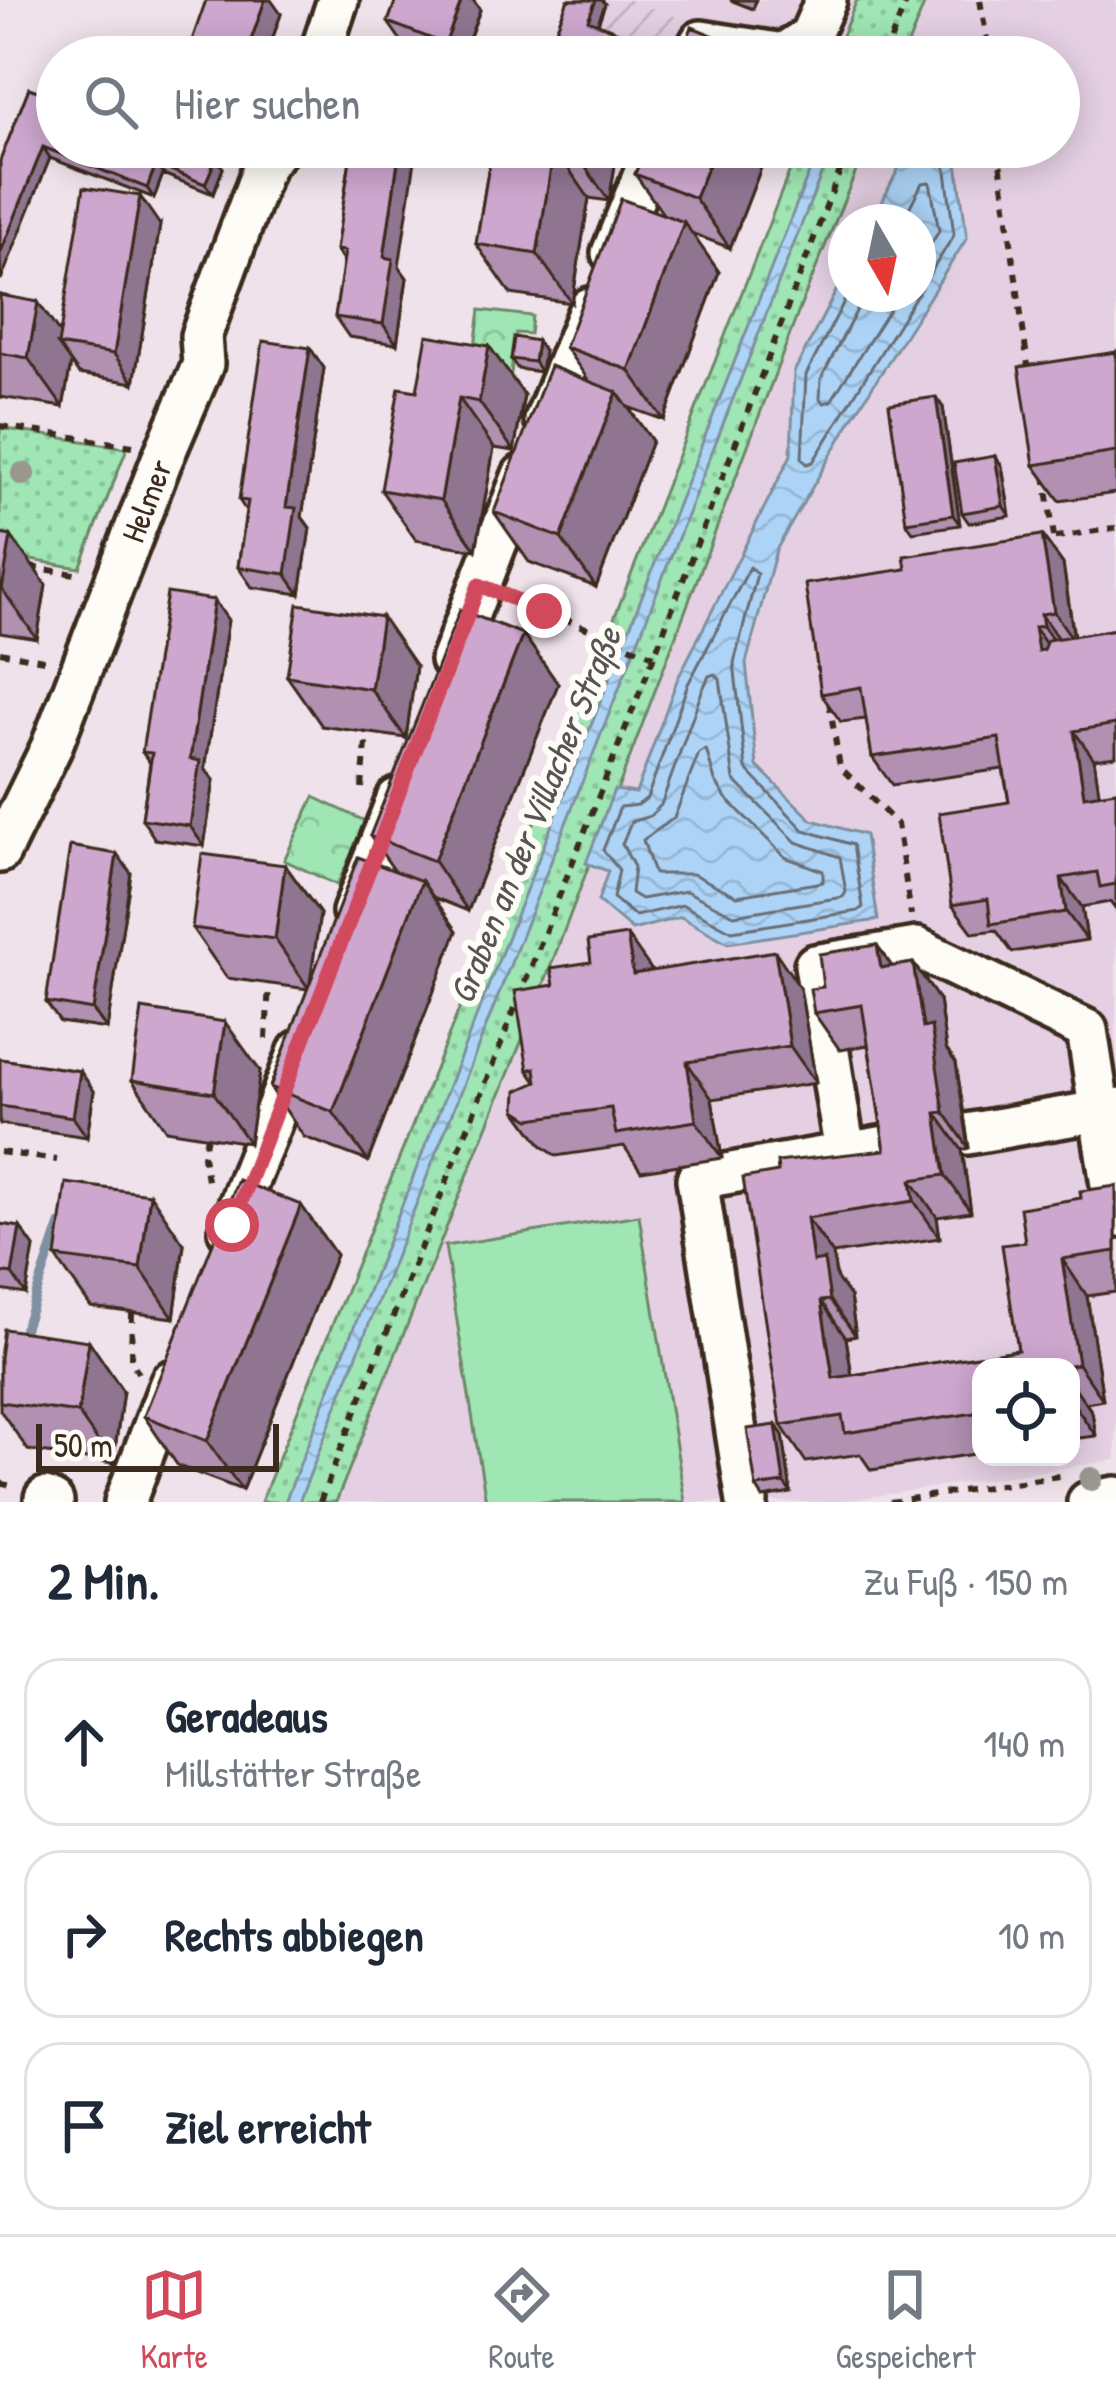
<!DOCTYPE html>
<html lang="de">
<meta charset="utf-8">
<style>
body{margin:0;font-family:"Patrick Hand",sans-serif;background:#f6f6f7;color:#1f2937}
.controls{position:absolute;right:36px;bottom:36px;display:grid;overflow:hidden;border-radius:24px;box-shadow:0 6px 30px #0003}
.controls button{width:108px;height:108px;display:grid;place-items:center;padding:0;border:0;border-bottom:3px solid #e0e1e3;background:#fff;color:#1f2937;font:60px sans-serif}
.compass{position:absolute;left:828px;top:204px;width:108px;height:108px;border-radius:50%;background:#fff;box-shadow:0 6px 30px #0003;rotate:171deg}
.scale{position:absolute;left:36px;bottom:30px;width:243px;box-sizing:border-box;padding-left:12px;border:6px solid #3b2a1e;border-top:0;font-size:33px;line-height:42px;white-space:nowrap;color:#3b2a1e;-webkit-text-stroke:9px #fdfcf7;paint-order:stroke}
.stop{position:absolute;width:36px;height:36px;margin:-27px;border:9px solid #d1495b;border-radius:50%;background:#fff}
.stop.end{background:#d1495b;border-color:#fff;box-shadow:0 3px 12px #0008}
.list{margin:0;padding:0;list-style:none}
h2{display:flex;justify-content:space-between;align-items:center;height:156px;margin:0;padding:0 48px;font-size:51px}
h2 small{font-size:39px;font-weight:400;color:#747a83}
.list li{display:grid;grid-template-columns:78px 1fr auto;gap:36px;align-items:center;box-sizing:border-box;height:168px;margin:0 24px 24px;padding:0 24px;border:3px solid #e0e1e3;border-radius:36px}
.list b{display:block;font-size:45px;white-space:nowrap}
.list p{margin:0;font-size:39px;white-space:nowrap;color:#747a83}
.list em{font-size:39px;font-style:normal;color:#747a83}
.icon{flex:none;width:66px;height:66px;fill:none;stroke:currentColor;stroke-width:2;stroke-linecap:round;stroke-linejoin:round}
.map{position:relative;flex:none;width:1116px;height:1502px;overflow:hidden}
.search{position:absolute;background:#fff;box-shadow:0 6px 30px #0003;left:36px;right:36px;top:36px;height:132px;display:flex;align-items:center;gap:30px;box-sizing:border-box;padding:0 42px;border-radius:66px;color:#747a83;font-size:45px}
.sheet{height:732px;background:#fff}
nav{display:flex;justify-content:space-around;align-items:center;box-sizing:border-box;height:168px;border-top:3px solid #e0e1e3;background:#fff;font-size:33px;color:#747a83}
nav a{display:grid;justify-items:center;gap:6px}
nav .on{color:#d1495b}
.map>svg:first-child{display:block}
.built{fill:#e5d0e3;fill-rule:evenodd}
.industrial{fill:url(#industrial-furrows)}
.grass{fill:url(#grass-dots);stroke:#6d8869;stroke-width:3}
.park{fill:url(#park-crowns);stroke:#6d8869;stroke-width:3}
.pitch{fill:#9fe6b4;stroke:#6d8869;stroke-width:3}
.water{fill:url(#water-waves);stroke:#7f90a0;stroke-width:3}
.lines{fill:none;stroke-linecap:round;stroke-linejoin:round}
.shore{stroke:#696e75;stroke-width:3}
.stream{stroke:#7f90a0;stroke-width:9}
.minor-casing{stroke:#3b2a1e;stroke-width:48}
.path{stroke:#3b2a1e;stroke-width:6;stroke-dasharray:9 9;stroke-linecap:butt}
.minor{stroke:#fdfcf7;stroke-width:39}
.tree{fill:#9a978f}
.wall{fill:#b190b2;stroke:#3b2a1e;stroke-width:3}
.shaded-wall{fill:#907591;stroke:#3b2a1e;stroke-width:3}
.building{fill:#cea7cf;stroke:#3b2a1e;stroke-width:3}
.route{stroke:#d1495b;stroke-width:15}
.labels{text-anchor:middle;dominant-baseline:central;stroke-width:12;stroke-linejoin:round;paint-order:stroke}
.street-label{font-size:33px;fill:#3b2a1e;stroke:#fdfcf7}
.water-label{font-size:36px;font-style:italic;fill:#585454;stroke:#fdfcf7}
</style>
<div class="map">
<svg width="1116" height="1502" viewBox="0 0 1116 1502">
<defs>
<pattern id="industrial-furrows" width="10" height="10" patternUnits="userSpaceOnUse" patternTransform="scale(3)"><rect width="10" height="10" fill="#e5d0e3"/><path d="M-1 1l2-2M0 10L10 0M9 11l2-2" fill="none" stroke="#c5b3c2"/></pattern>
<pattern id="grass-dots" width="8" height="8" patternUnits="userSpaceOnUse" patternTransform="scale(3)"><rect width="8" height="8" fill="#9fe6b4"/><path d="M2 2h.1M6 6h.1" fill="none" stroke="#8ac59a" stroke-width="1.8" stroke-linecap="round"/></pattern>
<pattern id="park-crowns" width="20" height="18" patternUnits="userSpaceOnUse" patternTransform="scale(3)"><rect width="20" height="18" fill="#9fe6b4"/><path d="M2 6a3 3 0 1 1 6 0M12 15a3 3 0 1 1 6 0" fill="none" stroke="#8ac59a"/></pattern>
<pattern id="water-waves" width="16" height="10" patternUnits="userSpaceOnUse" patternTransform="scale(3)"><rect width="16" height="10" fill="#add4f7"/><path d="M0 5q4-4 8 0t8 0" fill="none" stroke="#96b6d3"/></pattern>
</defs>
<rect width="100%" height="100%" fill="#efe2eb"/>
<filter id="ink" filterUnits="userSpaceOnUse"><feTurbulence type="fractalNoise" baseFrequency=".00833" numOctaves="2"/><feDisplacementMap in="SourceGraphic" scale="24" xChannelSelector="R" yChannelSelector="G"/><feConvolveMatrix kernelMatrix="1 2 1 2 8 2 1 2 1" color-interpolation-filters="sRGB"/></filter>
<g filter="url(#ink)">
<path class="built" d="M 630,0 L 857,0 L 833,57 L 786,57 Z
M 926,0 L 1116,0 L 1116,1460 L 835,1502 L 336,1502 L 536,1005 L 803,300 L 866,147 L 1059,147 L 1059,57 L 903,57 ZM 846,222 L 918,222 L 918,294 L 846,294 ZM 981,1367 L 1071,1367 L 1071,1457 L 981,1457 Z"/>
<path class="industrial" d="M 567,0 L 630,0 L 699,25 L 687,57 L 545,57 Z"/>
<path class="grass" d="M 857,0 L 926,0 L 903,57 L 833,57 Z
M 799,147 L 866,147 L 803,300 L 536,1005 L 336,1502 L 261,1502 L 524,848 Z
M 0,428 L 127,448 L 80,568 L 0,555 Z"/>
<path class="park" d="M 480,310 L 532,316 L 530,334 L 516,333 L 511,374 L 472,369 Z
M 314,797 L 367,822 L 337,885 L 284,860 Z"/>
<path class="pitch" d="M 639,1215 L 685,1502 L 486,1502 L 445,1246 Z"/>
<path class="water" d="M 819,147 L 832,147 L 299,1502 L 285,1502 Z
M 909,147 L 955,147 L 967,238 L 850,422 L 776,550 L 746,663 L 757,766 L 812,820 L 865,835 L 878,920 L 728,943 L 681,917 L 632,930 L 598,901 L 608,871 L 586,863 L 614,790 L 636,793 L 677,680 L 791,455 L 794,372 L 846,272 L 846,294 L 918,294 L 918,222 L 872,222 Z"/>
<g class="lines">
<path class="shore" d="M 902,222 L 922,183 L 930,182 L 939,231 L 918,265
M 918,293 L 954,235 L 943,147
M 848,294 L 806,375 L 802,458 L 807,464 L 813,462 L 917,294
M 865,294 L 821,379 L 820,399 L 824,403 L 831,401 L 899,294
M 750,567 L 757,574 L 734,663 L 746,769 L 804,830 L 853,845 L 863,907 L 858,911 L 732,931 L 683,905 L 635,916 L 613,898 L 619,870 L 603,850 L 620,807 L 638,805 L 647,798 L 688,684 Z
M 715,674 L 720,679 L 734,780 L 796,842 L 840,857 L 846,892 L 843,897 L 734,915 L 686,891 L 641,899 L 631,893 L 634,867 L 622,844 L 631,822 L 650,816 L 661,805 L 702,691 L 709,676 Z
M 706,749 L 715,781 L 726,798 L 785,857 L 823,871 L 823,882 L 737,896 L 693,874 L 654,874 L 643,840 L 674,818 L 699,753 Z"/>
<path class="stream" d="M 20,1342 L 60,1224"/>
<g class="minor-casing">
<g id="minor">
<path d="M 319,57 L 338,0"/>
<path d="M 692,57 L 701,41 L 783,54 L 810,36 L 826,0"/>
<path d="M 612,253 L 655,147"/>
<path d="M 545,420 L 590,308"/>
<path d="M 451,660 L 523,475"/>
<path id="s1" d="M 0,852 L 51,748 L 161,462 L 203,364 L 201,336 L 265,163 L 280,147"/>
<path d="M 353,912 L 397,799"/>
<path d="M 967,1134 L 1116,1108"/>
<path d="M 845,1153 L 815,965 L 917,948 L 1087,1030 L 1116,1217"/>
<path d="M 229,1231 L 299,1051"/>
<path d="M 45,1498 L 53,1502"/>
<path d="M 125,1502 L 171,1381"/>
<path d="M 747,1502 L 697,1179 L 903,1143"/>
<path d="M 1088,1502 L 1116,1497"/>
</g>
</g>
<path class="path" d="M 980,0 L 990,57
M 884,57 L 907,0
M 998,147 L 1029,373
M 0,426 L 133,446
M 1045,475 L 1054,537
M 1037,540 L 1116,528
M 30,567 L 82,575
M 513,598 L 654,656
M 0,652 L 49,661
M 829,702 L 840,767 L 897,824 L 911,915
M 362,788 L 367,732
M 266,1039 L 269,983
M 207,1136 L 203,1156 L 208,1186
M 0,1152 L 57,1160
M 132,1313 L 131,1358 L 138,1373
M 0,1483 L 14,1487
M 320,1502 L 654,656 L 849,147
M 890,1502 L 1065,1475"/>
<use href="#minor" class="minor"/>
</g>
<g class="tree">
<circle cx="23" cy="474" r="12"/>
<circle cx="1091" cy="1479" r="12"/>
</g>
<path class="wall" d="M 396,0 L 473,0 L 480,10 L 462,57 L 442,57 L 402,42 L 388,22 Z
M 568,0 L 602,0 L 605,4 L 598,24 L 666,57 L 592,57 L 561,45 L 554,35 Z
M 730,0 L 756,0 L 753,9 Z
M 281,14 L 266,57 L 201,57 L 191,43 Z
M 29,88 L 223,168 L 213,194 L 163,174 L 154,198 L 50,158 L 0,279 L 0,161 Z
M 352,147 L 399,267 L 407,278 L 397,344 L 349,337 L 335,317 L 344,261 L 336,250 Z
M 492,147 L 618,147 L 609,201 L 589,198 L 572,303 L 511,294 L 476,244 Z
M 646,147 L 769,147 L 730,248 L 691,233 L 719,272 L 664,420 L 628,407 L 652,441 L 596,587 L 529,562 L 494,512 L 589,381 L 565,347 L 663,214 L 635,174 Z
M 160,225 L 134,383 L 79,374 L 71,363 L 63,407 L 0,397 L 0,295 L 60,334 Z
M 537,341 L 544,351 L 541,372 L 518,369 L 511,359 Z
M 489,346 L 524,395 L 514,451 L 494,448 L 476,550 L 416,540 L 381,490 L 417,391 Z
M 310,348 L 324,368 L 302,517 L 310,528 L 300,594 L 252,587 L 238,567 L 246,511 L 239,500 Z
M 1116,352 L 1116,493 L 1060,501 L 1034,465 Z
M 943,407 L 960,525 L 913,532 L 906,522 Z
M 995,456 L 1002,466 L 1010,516 L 969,523 L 962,513 Z
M 0,534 L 11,536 L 46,585 L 37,639 L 0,633 Z
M 1042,535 L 1063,564 L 1074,636 L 1116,629 L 1116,756 L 1094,759 L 1099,794 L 1116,791 L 1116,910 L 1110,902 L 1082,907 L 1087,940 L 1012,952 L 996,930 L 973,933 L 952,905 L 1009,802 L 1003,769 L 892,785 L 872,757 L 866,719 L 841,722 L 821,694 L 906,569 Z
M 228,620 L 205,769 L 214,780 L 204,846 L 155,839 L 142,819 L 150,763 L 142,752 Z
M 523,634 L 558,684 L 468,911 L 433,897 L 457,931 L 368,1161 L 304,1137 L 270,1087 L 308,989 L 227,978 L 192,928 L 285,865 L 320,914 L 310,981 L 394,870 L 370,836 Z
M 416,666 L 406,738 L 322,726 L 287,676 Z
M 131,873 L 107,1029 L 60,1022 L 46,1002 Z
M 877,945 L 892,967 L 913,963 L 939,1000 L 946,1049 L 956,1063 L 969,1148 L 962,1150 L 971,1212 L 937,1217 L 940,1238 L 833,1254 L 836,1277 L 850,1297 L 856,1336 L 846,1338 L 852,1375 L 1018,1350 L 1025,1242 L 1081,1198 L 1116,1186 L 1116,1292 L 1087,1296 L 1103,1400 L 1086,1403 L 1092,1412 L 1096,1436 L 1071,1439 L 1071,1367 L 981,1367 L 981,1453 L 871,1470 L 860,1454 L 806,1462 L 781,1425 L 778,1172 L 885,1150 L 868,1045 L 840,1050 L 814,1013 L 823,987 Z
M 652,971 L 800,988 L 816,1083 L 712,1099 L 722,1158 L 641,1171 L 624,1146 L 556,1156 L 542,1146 L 516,1110 L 536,1082 L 528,1070 Z
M 0,1059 L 80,1071 L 94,1091 L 87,1137 L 0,1124 Z
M 260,1071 L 249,1143 L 166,1130 L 132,1080 Z
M 301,1205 L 336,1255 L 242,1490 L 178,1466 L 144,1416 Z
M 0,1224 L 20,1227 L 34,1247 L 26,1294 L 0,1290 Z
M 184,1244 L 174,1318 L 91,1307 L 56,1257 Z
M 89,1341 L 123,1391 L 113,1463 L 28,1450 L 0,1410 L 0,1357 Z
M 776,1425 L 783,1435 L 791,1493 L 763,1498 L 756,1487 Z"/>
<path class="shaded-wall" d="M 265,0 L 271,0 L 281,14 L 266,57 L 245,57 Z
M 462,0 L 473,0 L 480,10 L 462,57 L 455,57 L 445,44 Z
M 596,0 L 602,0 L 605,4 L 595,30 L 588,20 Z
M 43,147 L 50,158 L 1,280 L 0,254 Z
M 400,147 L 417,147 L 399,267 L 407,278 L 397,344 L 383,324 L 384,257 Z
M 575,147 L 618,147 L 609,201 L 575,152 Z
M 715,147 L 769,147 L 730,248 L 695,198 Z
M 554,148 L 589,198 L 572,303 L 537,254 Z
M 216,158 L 223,168 L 213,194 L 205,184 Z
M 156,164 L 163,174 L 154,198 L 147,188 Z
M 140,196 L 160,225 L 134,383 L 114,354 Z
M 684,222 L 719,272 L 664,420 L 629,370 Z
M 38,302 L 69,347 L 58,345 L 71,363 L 63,407 L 28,358 Z
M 537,341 L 544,351 L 541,372 L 534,362 Z
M 489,346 L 524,395 L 514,451 L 479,402 Z
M 310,348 L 324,368 L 302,517 L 310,528 L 300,594 L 286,574 L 286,507 Z
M 617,392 L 652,441 L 596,587 L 561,538 Z
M 936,397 L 943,407 L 960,525 L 953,515 Z
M 459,398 L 494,448 L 476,550 L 441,500 Z
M 995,456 L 1002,466 L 1010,516 L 1003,506 Z
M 1042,535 L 1063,564 L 1074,641 L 1054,612 Z
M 11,536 L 46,585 L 37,639 L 2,589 Z
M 214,600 L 228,620 L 205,769 L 214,780 L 204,846 L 190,826 L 190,759 Z
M 1041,614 L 1061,643 L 1063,655 L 1043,626 Z
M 382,617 L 416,666 L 406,738 L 371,689 Z
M 1034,627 L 1054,656 L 1038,651 Z
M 523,634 L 558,684 L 468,911 L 434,861 Z
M 1074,731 L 1094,759 L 1104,825 L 1084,796 Z
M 117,854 L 131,873 L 107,1029 L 93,1010 Z
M 285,865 L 320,914 L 309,989 L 275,939 Z
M 1061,878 L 1082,907 L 1087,940 L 1066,912 Z
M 422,881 L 457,931 L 368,1161 L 333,1112 Z
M 627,935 L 653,972 L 633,974 Z
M 877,945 L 903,982 L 881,968 Z
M 775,951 L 800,988 L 816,1083 L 790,1046 Z
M 913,963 L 939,1000 L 946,1049 L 956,1063 L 969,1148 L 944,1112 L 923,1028 Z
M 225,1022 L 260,1071 L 249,1143 L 214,1093 Z
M 687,1062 L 712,1099 L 722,1158 L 696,1121 Z
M 80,1071 L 94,1091 L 87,1137 L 73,1117 Z
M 936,1113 L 962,1150 L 971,1212 L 945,1175 Z
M 911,1180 L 937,1217 L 940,1238 L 914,1201 Z
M 150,1194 L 184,1244 L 174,1318 L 140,1268 Z
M 301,1205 L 336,1255 L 242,1490 L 207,1441 Z
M 807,1218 L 833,1254 L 836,1277 L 850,1297 L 856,1336 L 830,1300 L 813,1262 Z
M 20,1227 L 34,1247 L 26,1294 L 12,1274 Z
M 1062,1259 L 1087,1296 L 1103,1400 L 1078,1364 Z
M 821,1301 L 846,1338 L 858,1415 L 833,1378 Z
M 89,1341 L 123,1391 L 113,1463 L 78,1413 Z
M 1071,1382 L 1092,1412 L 1096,1436 L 1071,1400 Z
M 776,1425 L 783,1435 L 791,1493 L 784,1483 Z"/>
<path class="building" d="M 206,0 L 265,0 L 245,57 L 232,57 L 191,43 Z
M 396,0 L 462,0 L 445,44 L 388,22 Z
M 568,0 L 596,0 L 588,20 L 659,48 L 656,57 L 611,57 L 554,35 Z
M 692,27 L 752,51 L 750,57 L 680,57 Z
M 88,42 L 128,57 L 82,57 Z
M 29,88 L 57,98 L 57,147 L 188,147 L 216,158 L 205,184 L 156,164 L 147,188 L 43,147 L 0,254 L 0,161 Z
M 352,147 L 400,147 L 384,257 L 393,259 L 383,324 L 335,317 L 345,251 L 336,250 Z
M 492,147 L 575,147 L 575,152 L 554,148 L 537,254 L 476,244 Z
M 646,147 L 715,147 L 695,198 L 635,174 Z
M 84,187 L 140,196 L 114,354 L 58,345 Z
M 621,199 L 684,222 L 629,370 L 565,347 Z
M 0,295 L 38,302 L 28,358 L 0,353 Z
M 427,335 L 489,346 L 479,402 L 459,398 L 441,500 L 381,490 L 399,388 L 417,391 Z
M 514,337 L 537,341 L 534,362 L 511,359 Z
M 263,341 L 310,348 L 286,507 L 296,508 L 286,574 L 238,567 L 248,501 L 239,500 Z
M 1116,352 L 1116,452 L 1034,465 L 1019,367 Z
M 550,366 L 617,392 L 561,538 L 494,512 Z
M 936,397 L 953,515 L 906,522 L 889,404 Z
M 995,456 L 1003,506 L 962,513 L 954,463 Z
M 0,534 L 11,536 L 2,589 L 0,589 Z
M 1042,535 L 1054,612 L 1041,614 L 1043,626 L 1034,627 L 1038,651 L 1043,650 L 1047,640 L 1116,629 L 1116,724 L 1074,731 L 1084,796 L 1116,791 L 1116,884 L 1100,887 L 1097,872 L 1061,878 L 1066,912 L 991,924 L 988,899 L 952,905 L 939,813 L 1009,802 L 999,738 L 872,757 L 861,687 L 821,694 L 805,584 L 906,569 L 904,556 Z
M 167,593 L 214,600 L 190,759 L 200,761 L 190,826 L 142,819 L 152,753 L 142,752 Z
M 298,604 L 382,617 L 371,689 L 287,676 Z
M 460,610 L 523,634 L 434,861 L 370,836 Z
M 70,846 L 117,854 L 93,1010 L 46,1002 Z
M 202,854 L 285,865 L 275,939 L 192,928 Z
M 358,857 L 422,881 L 333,1112 L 270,1087 Z
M 627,935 L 633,974 L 775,951 L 790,1046 L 687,1062 L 696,1121 L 616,1134 L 611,1108 L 530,1119 L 516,1110 L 517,1091 L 537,1082 L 535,1068 L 528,1070 L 515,991 L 554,985 L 551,968 L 591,962 L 588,941 Z
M 877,945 L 881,968 L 913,963 L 923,1028 L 931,1026 L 944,1112 L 936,1113 L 945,1175 L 911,1180 L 914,1201 L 807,1218 L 813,1262 L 824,1260 L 830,1300 L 821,1301 L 833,1378 L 1018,1350 L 1002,1245 L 1025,1242 L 1020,1208 L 1081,1198 L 1080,1191 L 1116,1186 L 1116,1251 L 1062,1259 L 1078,1364 L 1053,1367 L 981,1367 L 981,1412 L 845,1433 L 842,1416 L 781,1425 L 743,1178 L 778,1172 L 777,1162 L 885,1150 L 862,1005 L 814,1013 L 810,989 L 823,987 L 819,954 Z
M 142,1009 L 225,1022 L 214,1093 L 132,1080 Z
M 0,1059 L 80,1071 L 73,1117 L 0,1106 Z
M 238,1180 L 301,1205 L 207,1441 L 144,1416 Z
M 66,1183 L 150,1194 L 140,1268 L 56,1257 Z
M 0,1224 L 20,1227 L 12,1274 L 0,1272 Z
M 4,1329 L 89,1341 L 78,1413 L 0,1402 L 0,1357 Z
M 776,1425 L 784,1483 L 756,1487 L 747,1429 Z"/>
</g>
<g class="lines" filter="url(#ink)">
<path class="route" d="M 232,1225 L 479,585 L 544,611"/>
</g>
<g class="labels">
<g class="street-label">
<text stroke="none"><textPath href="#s1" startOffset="381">Helmer</textPath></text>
</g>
<g class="water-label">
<text transform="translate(534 815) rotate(-68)">Graben an der Villacher Straße</text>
</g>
</g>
</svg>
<div class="controls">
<button><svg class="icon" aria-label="locate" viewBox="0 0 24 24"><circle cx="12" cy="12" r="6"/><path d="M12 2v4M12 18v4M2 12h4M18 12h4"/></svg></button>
</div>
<svg class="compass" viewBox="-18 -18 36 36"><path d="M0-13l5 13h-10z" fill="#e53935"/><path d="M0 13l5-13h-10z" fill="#747a83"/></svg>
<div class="scale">50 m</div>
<div class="stop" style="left:232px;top:1225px"></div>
<div class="stop end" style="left:544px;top:611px"></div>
<div class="search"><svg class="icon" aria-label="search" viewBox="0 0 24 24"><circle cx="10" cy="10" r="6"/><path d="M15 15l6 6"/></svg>Hier suchen</div>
</div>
<section class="sheet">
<h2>2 Min.<small>Zu Fuß · 150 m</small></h2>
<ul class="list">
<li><svg class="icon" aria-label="ahead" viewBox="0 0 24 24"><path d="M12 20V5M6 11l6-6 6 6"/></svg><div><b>Geradeaus</b><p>Millstätter Straße</p></div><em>140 m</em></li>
<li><svg class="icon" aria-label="right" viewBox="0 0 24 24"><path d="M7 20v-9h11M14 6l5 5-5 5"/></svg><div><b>Rechts abbiegen</b></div><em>10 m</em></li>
<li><svg class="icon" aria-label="arrive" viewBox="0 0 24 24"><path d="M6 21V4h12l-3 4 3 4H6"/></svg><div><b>Ziel erreicht</b></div></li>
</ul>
</section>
<nav>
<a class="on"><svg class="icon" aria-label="map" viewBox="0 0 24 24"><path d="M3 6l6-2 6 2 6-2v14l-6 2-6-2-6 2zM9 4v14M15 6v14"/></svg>Karte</a>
<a><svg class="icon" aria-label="directions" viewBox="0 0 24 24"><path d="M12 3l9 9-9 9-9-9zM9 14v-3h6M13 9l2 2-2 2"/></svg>Route</a>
<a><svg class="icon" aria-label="saved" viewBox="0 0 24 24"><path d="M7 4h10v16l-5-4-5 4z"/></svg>Gespeichert</a>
</nav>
